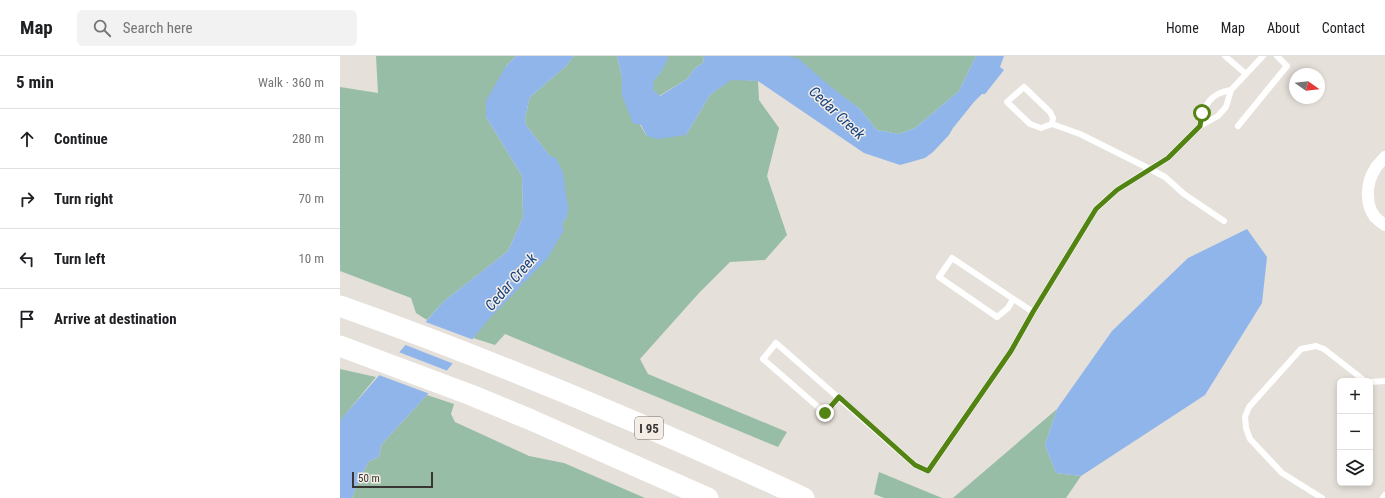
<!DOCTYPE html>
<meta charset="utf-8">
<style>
body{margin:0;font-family:"Roboto Condensed",sans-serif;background:#f2f2f2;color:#202124}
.controls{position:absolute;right:12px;bottom:12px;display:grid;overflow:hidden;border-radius:6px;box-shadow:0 2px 6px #0003}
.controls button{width:36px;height:36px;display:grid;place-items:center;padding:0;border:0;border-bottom:1px solid #e0e0e0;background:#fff;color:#202124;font:20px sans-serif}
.compass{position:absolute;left:949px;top:12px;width:36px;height:36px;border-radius:50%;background:#fff;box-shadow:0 2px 6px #0003;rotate:104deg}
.scale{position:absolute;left:12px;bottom:10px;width:81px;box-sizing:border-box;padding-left:4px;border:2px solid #383533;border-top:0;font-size:11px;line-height:14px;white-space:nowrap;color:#383533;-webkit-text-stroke:3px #f3ede6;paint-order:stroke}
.stop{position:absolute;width:12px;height:12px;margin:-9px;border:3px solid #538313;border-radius:50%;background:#fff}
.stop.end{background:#538313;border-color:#fff;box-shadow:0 1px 4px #0008}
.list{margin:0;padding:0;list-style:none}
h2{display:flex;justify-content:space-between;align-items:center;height:52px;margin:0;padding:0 16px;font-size:17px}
h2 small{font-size:13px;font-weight:400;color:#757577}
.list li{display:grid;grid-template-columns:26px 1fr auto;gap:12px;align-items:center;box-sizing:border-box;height:60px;padding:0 16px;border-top:1px solid #e0e0e0}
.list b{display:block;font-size:15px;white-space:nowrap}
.list em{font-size:13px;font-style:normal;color:#757577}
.icon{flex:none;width:22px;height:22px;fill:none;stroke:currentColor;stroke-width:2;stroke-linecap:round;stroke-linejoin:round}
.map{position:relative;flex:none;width:1045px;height:442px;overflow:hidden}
header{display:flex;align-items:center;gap:24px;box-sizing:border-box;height:56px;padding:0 20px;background:#fff;border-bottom:1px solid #e0e0e0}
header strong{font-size:19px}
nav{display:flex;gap:22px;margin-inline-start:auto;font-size:14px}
.search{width:280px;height:36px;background:#f2f2f2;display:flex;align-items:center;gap:10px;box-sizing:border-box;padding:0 14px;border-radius:6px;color:#757577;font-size:15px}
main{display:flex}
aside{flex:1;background:#fff}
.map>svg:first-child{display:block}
.green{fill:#97bda6}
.water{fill:#90b5eb}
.pier{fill:#e5e0d9}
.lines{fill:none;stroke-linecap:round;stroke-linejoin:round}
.lane{stroke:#fff;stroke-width:6}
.street{stroke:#fff;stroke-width:12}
.highway{stroke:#fff;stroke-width:21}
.route{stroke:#538313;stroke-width:5}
.labels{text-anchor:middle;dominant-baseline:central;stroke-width:3;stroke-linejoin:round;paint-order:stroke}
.shield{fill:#f3ede6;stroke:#706c69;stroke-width:1}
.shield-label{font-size:13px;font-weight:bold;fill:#383533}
.water-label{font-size:15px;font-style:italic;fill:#134281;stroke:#f3ede6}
</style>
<header>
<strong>Map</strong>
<div class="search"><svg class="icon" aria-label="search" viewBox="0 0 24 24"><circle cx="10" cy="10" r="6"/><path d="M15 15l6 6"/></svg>Search here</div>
<nav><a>Home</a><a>Map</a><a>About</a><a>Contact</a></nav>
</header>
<main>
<aside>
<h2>5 min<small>Walk · 360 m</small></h2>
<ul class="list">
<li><svg class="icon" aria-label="ahead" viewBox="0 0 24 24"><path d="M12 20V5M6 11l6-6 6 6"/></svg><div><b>Continue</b></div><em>280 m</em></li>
<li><svg class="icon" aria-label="right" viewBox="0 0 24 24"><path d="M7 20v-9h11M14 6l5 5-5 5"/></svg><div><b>Turn right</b></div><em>70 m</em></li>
<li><svg class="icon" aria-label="left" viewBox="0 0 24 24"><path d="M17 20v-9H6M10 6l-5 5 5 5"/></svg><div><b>Turn left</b></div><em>10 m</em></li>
<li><svg class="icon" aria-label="arrive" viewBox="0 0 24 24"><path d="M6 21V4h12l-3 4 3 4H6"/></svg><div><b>Arrive at destination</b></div></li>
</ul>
</aside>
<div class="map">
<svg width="1045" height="442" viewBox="0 0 1045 442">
<rect width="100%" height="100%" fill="#e5e0d9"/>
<path class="green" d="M 36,0 L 176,0 L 166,10 L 146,61 L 182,120 L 183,161 L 168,195 L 103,246 L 87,264 L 76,257 L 71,242 L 0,215 L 0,31 L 38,37 Z
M 234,0 L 277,0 L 282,21 L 282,40 L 307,80 L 346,79 L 370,39 L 391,23 L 418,25 L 419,44 L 439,72 L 427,120 L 447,179 L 425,204 L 390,206 L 359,237 L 300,303 L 308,318 L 447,376 L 438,391 L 165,278 L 155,289 L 133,282 L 227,161 L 210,100 L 186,69 L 185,62 L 190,41 L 225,11 Z
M 327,0 L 364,0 L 363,7 L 356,11 L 347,23 L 319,40 L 313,34 L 312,26 L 321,16 L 327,3 Z
M 448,0 L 636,0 L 619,35 L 575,72 L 559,78 L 537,74 L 520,53 Z
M 0,313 L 36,321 L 0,365 Z
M 87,339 L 114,348 L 111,358 L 115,366 L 189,400 L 224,407 L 305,442 L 12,442 L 16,431 L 29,405 L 39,401 L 41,389 Z
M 717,353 L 705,389 L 716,417 L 741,420 L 726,442 L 613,442 Z
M 539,416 L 602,442 L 544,442 L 534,438 Z"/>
<path class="water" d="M 176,0 L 234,0 L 225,11 L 190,41 L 185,62 L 186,69 L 210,100 L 216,102 L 223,117 L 228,151 L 227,161 L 222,168 L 224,174 L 207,203 L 148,264 L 87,339 L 41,389 L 39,401 L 29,405 L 16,431 L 12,442 L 0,442 L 0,365 L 2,362 L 103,246 L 168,195 L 183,161 L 182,120 L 146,61 L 146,45 L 166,10 Z
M 277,0 L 327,0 L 328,3 L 321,16 L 313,26 L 314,29 L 313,34 L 320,40 L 347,23 L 356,11 L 363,7 L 364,0 L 448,0 L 459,3 L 491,31 L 520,53 L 537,74 L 559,78 L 575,72 L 619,35 L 636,0 L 664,0 L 660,11 L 664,14 L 645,38 L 642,38 L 634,46 L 613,72 L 609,79 L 593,96 L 585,102 L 560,109 L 524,97 L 418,25 L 391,24 L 370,39 L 346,79 L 318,83 L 307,80 L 301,69 L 293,67 L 282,40 L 282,21 Z
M 907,173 L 927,201 L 922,247 L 865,339 L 741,420 L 716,417 L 705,389 L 717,353 L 772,275 L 848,202 Z"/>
<path class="pier" d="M 83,265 L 134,284 L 114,308 L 63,288 Z
M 56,295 L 108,315 L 90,338 L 36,318 Z"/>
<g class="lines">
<path class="lane" d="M 885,0 L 906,18
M 712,68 L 701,72 L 690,68 L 667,46 L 684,31 L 710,56 L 713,62 L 712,68 L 740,78 L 810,113 L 828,102 L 860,70 L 878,60 L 886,51 L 891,34 L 923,0
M 860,70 C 863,50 870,37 891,34
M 898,70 L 947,10 L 937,0
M 673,243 L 668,252 L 657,261 L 599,221 L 612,202 L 693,256
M 1030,326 L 1045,325
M 499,341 L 485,357 L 423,303 L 436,287 L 575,409 L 588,415 L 671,295 L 693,256 L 756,153 L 777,134 L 810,113 L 825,121 L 844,138 L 884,165
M 982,442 L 942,417 L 910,383 L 906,372 L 905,361 L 909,351 L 961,293 L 976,290 L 984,293 L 1025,325
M 1043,442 L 1045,439"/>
<path class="street" d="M 1045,101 C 1042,105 1037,109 1035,113 C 1026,127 1025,148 1035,161 C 1038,164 1042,167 1045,169"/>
<path class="highway" d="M 0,250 C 158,306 312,371 464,442
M 0,290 L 131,339 L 189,363 L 368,442"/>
</g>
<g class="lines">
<path class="route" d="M 485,357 L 499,341 L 575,409 L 588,415 L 671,295 L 693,256 L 756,153 L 777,134 L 828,102 L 860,70 L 862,57"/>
</g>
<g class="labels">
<rect class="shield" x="295" y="361" width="28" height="22" rx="3"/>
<g class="shield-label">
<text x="309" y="372">I 95</text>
</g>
<g class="water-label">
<text transform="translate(497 57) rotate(43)">Cedar Creek</text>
<text transform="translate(171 226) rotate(-49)">Cedar Creek</text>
</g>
</g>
</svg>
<div class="controls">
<button>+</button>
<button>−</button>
<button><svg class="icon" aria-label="layers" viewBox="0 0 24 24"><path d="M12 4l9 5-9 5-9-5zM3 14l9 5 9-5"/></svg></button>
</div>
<svg class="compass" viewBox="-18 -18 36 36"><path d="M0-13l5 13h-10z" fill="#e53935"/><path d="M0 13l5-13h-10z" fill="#757577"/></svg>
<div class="scale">50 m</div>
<div class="stop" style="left:862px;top:57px"></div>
<div class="stop end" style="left:485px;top:357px"></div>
</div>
</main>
